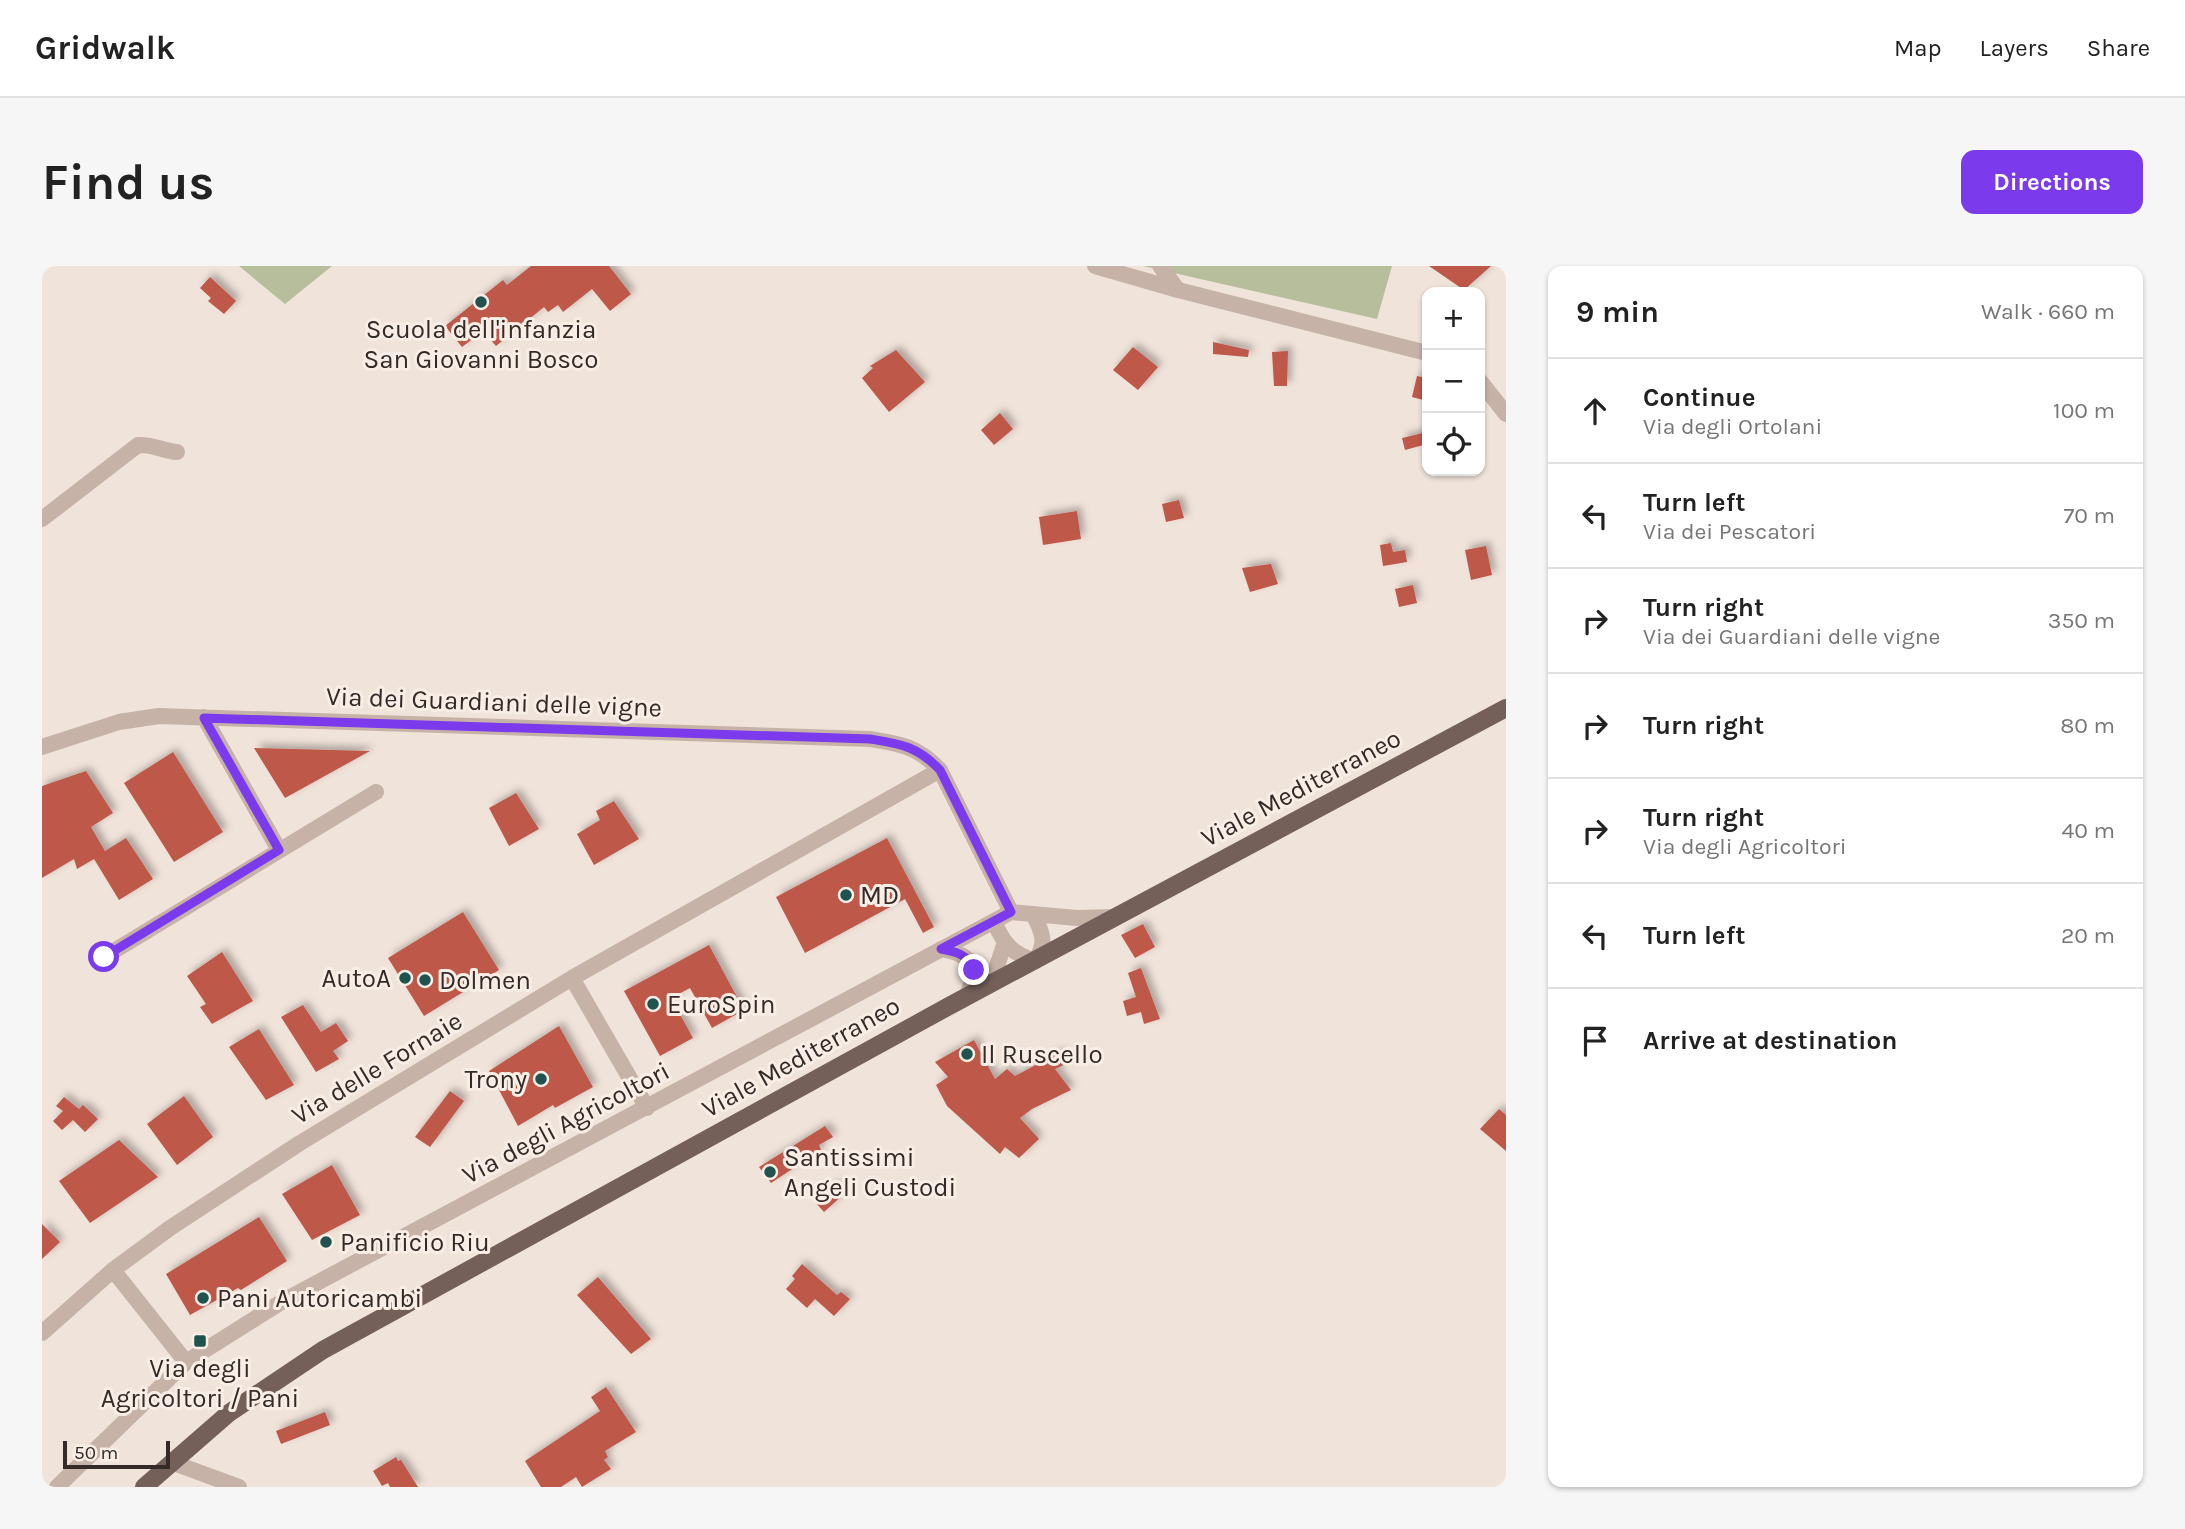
<!DOCTYPE html>
<meta charset="utf-8">
<style>
body{margin:0;font-family:Karla,sans-serif;background:#f6f6f6;color:#222}
.controls{position:absolute;right:21px;top:21px;display:grid;overflow:hidden;border-radius:14px;box-shadow:0 2px 5px #0004}
.controls button{width:63px;height:63px;display:grid;place-items:center;padding:0;border:0;border-bottom:2px solid #e0e0e0;background:#fff;color:#222;font:35px sans-serif}
.scale{position:absolute;left:21px;bottom:18px;width:107px;box-sizing:border-box;padding-left:7px;border:4px solid #342a27;border-top:0;font-size:19px;line-height:24px;white-space:nowrap;color:#342a27;-webkit-text-stroke:5px #f8eee6;paint-order:stroke}
.stop{position:absolute;width:21px;height:21px;margin:-16px;border:5px solid #7c3aed;border-radius:50%;background:#fff}
.stop.end{background:#7c3aed;border-color:#fff;box-shadow:0 2px 7px #0008}
.list{margin:0;padding:0;list-style:none}
h2{display:flex;justify-content:space-between;align-items:center;height:91px;margin:0;padding:0 28px;font-size:30px}
h2 small{font-size:23px;font-weight:400;color:#767676}
.list li{display:grid;grid-template-columns:46px 1fr auto;gap:21px;align-items:center;box-sizing:border-box;height:105px;padding:0 28px;border-top:2px solid #e0e0e0}
.list b{display:block;font-size:26px;white-space:nowrap}
.list p{margin:0;font-size:23px;white-space:nowrap;color:#767676}
.list em{font-size:23px;font-style:normal;color:#767676}
.icon{flex:none;width:38px;height:38px;fill:none;stroke:currentColor;stroke-width:2;stroke-linecap:round;stroke-linejoin:round}
.map{position:relative;flex:none;width:1464px;height:1221px;overflow:hidden;border-radius:14px}
header{display:flex;align-items:center;gap:42px;box-sizing:border-box;height:98px;padding:0 35px;background:#fff;border-bottom:2px solid #e0e0e0}
header strong{font-size:33px}
nav{display:flex;gap:38px;margin-inline-start:auto;font-size:24px}
.intro{display:flex;align-items:center;justify-content:space-between;box-sizing:border-box;height:168px;padding:0 42px}
h1{margin:0;font-size:49px}
.button{padding:18px 32px;border-radius:14px;background:#7c3aed;color:#fff;font-size:24px;font-weight:700}
main{display:flex;gap:42px;padding:0 42px}
aside{flex:1;background:#fff;border-radius:14px;box-shadow:0 2px 5px #0004}
.map>svg:first-child{display:block}
.grass{fill:#b6be9b}
.building{fill:#be584a;filter:url(#shadow)}
.lines{fill:none;stroke-linecap:round;stroke-linejoin:round}
.minor{stroke:#c7b2a7;stroke-width:16}
.primary{stroke:#755f59;stroke-width:18}
.route{stroke:#7c3aed;stroke-width:9}
.poi-dot{fill:#205250;stroke:#f8eee6;stroke-width:2.5}
.labels{text-anchor:middle;dominant-baseline:central;stroke-width:6;stroke-linejoin:round;paint-order:stroke}
.poi-label{font-size:26px;fill:#342a27;stroke:#f8eee6;text-anchor:start}
.street-label{font-size:26px;fill:#342a27;stroke:#f8eee6}
</style>
<header>
<strong>Gridwalk</strong>
<nav><a>Map</a><a>Layers</a><a>Share</a></nav>
</header>
<div class="intro"><h1>Find us</h1><a class="button">Directions</a></div>
<main>
<div class="map">
<svg width="1464" height="1221" viewBox="0 0 1464 1221">
<defs>
<filter id="shadow"><feDropShadow dx="4.5" dy="-4.5" stdDeviation="3.5" flood-color="#0004"/></filter>
</defs>
<rect width="100%" height="100%" fill="#f0e3da"/>
<path class="grass" d="M 197,0 L 290,0 L 243,38 Z
M 1101,0 L 1350,0 L 1335,53 Z"/>
<path class="building" d="M 489,0 L 567,0 L 589,28 L 568,45 L 550,23 L 521,46 L 516,39 L 506,46 L 502,41 L 454,80 L 441,65 L 420,81 L 403,60 L 461,14 L 465,19 Z
M 1387,0 L 1449,0 L 1422,24 Z
M 168,11 L 194,35 L 182,48 L 166,35 L 169,32 L 158,22 Z
M 1171,76 L 1207,84 L 1206,91 L 1171,88 Z
M 1091,81 L 1116,101 L 1096,124 L 1071,104 Z
M 854,84 L 883,116 L 847,146 L 820,112 L 831,102 L 828,100 Z
M 1246,85 L 1245,120 L 1232,120 L 1230,86 Z
M 1375,110 L 1385,112 L 1385,135 L 1370,131 Z
M 958,147 L 971,163 L 952,179 L 939,164 Z
M 1385,166 L 1385,178 L 1363,184 L 1360,172 Z
M 1137,234 L 1142,252 L 1124,256 L 1120,238 Z
M 1035,245 L 1039,273 L 1001,279 L 997,251 Z
M 1349,277 L 1351,286 L 1363,284 L 1365,296 L 1341,300 L 1338,279 Z
M 1444,280 L 1450,309 L 1429,314 L 1423,284 Z
M 1229,298 L 1236,318 L 1208,326 L 1200,302 Z
M 1371,319 L 1375,337 L 1357,341 L 1353,323 Z
M 212,482 L 328,485 L 243,532 Z
M 131,486 L 181,566 L 132,596 L 82,517 Z
M 44,505 L 71,547 L 49,561 L 63,585 L 84,572 L 111,613 L 77,634 L 52,593 L 35,603 L 32,593 L 0,612 L 0,520 Z
M 474,527 L 497,563 L 467,580 L 447,542 Z
M 572,535 L 597,573 L 552,599 L 535,568 L 558,554 L 554,545 Z
M 845,572 L 892,661 L 881,667 L 863,633 L 763,687 L 734,631 Z
M 421,646 L 457,704 L 382,750 L 346,692 Z
M 1101,658 L 1113,681 L 1093,692 L 1079,669 Z
M 667,679 L 702,744 L 670,762 L 648,722 L 629,732 L 651,772 L 618,790 L 582,725 Z
M 180,686 L 211,735 L 170,758 L 158,741 L 164,738 L 145,710 Z
M 1099,702 L 1118,753 L 1102,758 L 1099,746 L 1085,750 L 1081,735 L 1094,731 L 1086,707 Z
M 261,739 L 279,766 L 294,757 L 306,775 L 291,785 L 297,793 L 274,806 L 239,751 Z
M 517,760 L 551,821 L 513,842 L 511,839 L 476,860 L 447,805 Z
M 217,763 L 252,819 L 224,834 L 187,781 Z
M 932,774 L 953,813 L 965,803 L 973,810 L 1018,786 L 1024,798 L 1013,803 L 1029,824 L 990,843 L 978,852 L 997,873 L 977,892 L 963,881 L 958,888 L 905,840 L 894,819 L 906,811 L 893,796 Z
M 408,825 L 422,835 L 388,881 L 373,871 Z
M 142,830 L 171,871 L 135,899 L 105,858 Z
M 22,831 L 37,843 L 41,839 L 56,853 L 43,866 L 31,854 L 20,864 L 11,855 L 21,845 L 14,840 Z
M 1457,843 L 1464,849 L 1464,885 L 1438,863 Z
M 783,860 L 791,871 L 777,879 L 779,884 L 729,917 L 717,901 Z
M 77,874 L 116,911 L 48,957 L 17,915 Z
M 290,899 L 318,949 L 270,974 L 240,928 Z
M 793,918 L 802,928 L 782,946 L 773,936 Z
M 217,951 L 245,995 L 199,1024 L 196,1022 L 148,1049 L 124,1008 Z
M 0,958 L 18,976 L 0,993 Z
M 760,998 L 795,1029 L 799,1026 L 808,1033 L 792,1050 L 773,1033 L 765,1042 L 744,1023 L 753,1013 L 750,1010 Z
M 556,1011 L 609,1073 L 589,1088 L 535,1029 Z
M 564,1121 L 594,1166 L 563,1185 L 566,1191 L 562,1194 L 569,1203 L 540,1221 L 534,1211 L 519,1221 L 499,1221 L 483,1195 L 558,1145 L 549,1131 Z
M 283,1146 L 288,1159 L 239,1178 L 234,1165 Z
M 354,1191 L 356,1195 L 359,1194 L 376,1221 L 348,1221 L 346,1217 L 340,1220 L 331,1205 Z"/>
<g class="lines">
<path class="minor" d="M 1053,0 L 1136,24 L 1385,87
M 1118,0 L 1136,24
M 1438,115 L 1464,148
M 0,253 L 96,179 C 111,178 121,185 135,186
M 162,451 L 237,584
M 0,481 L 77,456 L 117,450 L 828,473 C 859,478 875,480 898,504 L 969,646
M 952,656 C 962,678 969,687 993,695 C 1005,677 1001,667 991,648
M 899,683 C 930,688 939,701 924,731
M 62,691 L 334,526
M 530,712 L 605,842
M 949,718 L 962,679
M 71,1004 L 144,1096
M 0,1067 L 71,1004 L 128,962 L 258,877 L 530,712 L 898,504
M 129,1196 L 197,1221
M 15,1221 L 144,1096 L 241,1035 L 969,646 L 1035,652 L 1074,651"/>
<path class="primary" d="M 102,1221 L 187,1147 L 281,1084 L 909,739 L 1464,442"/>
</g>
<g class="lines">
<path class="route" d="M 62,691 L 237,584 L 162,452 L 828,473 C 859,478 875,480 898,504 L 969,646 L 899,683 C 915,686 925,688 932,704"/>
</g>
<g class="poi-dot">
<circle cx="439" cy="36" r="7"/>
<circle cx="804" cy="629" r="7"/>
<circle cx="363" cy="712" r="7"/>
<circle cx="383" cy="714" r="7"/>
<circle cx="611" cy="738" r="7"/>
<circle cx="925" cy="788" r="7"/>
<circle cx="499" cy="813" r="7"/>
<circle cx="728" cy="906" r="7"/>
<circle cx="284" cy="976" r="7"/>
<circle cx="161" cy="1032" r="7"/>
<rect x="151" y="1068" width="14" height="14" rx="3.5"/>
</g>
<g class="labels">
<g class="poi-label">
<text x="439" y="63" text-anchor="middle">Scuola dell'infanzia<tspan x="439" dy="30">San Giovanni Bosco</tspan></text>
<text x="818" y="629">MD</text>
<text x="349" y="712" text-anchor="end">AutoA</text>
<text x="397" y="714">Dolmen</text>
<text x="625" y="738">EuroSpin</text>
<text x="939" y="788">Il Ruscello</text>
<text x="485" y="813" text-anchor="end">Trony</text>
<text x="742" y="891">Santissimi<tspan x="742" dy="30">Angeli Custodi</tspan></text>
<text x="298" y="976">Panificio Riu</text>
<text x="175" y="1032">Pani Autoricambi</text>
<text x="158" y="1102" text-anchor="middle">Via degli<tspan x="158" dy="30">Agricoltori / Pani</tspan></text>
</g>
<g class="street-label">
<text transform="translate(452 436) rotate(2)">Via dei Guardiani delle vigne</text>
<text transform="translate(1259 522) rotate(-28)">Viale Mediterraneo</text>
<text transform="translate(759 791) rotate(-29)">Viale Mediterraneo</text>
<text transform="translate(335 802) rotate(-31)">Via delle Fornaie</text>
<text transform="translate(524 857) rotate(-28)">Via degli Agricoltori</text>
</g>
</g>
</svg>
<div class="controls">
<button>+</button>
<button>−</button>
<button><svg class="icon" aria-label="locate" viewBox="0 0 24 24"><circle cx="12" cy="12" r="6"/><path d="M12 2v4M12 18v4M2 12h4M18 12h4"/></svg></button>
</div>
<div class="scale">50 m</div>
<div class="stop" style="left:62px;top:691px"></div>
<div class="stop end" style="left:932px;top:704px"></div>
</div>
<aside>
<h2>9 min<small>Walk · 660 m</small></h2>
<ul class="list">
<li><svg class="icon" aria-label="ahead" viewBox="0 0 24 24"><path d="M12 20V5M6 11l6-6 6 6"/></svg><div><b>Continue</b><p>Via degli Ortolani</p></div><em>100 m</em></li>
<li><svg class="icon" aria-label="left" viewBox="0 0 24 24"><path d="M17 20v-9H6M10 6l-5 5 5 5"/></svg><div><b>Turn left</b><p>Via dei Pescatori</p></div><em>70 m</em></li>
<li><svg class="icon" aria-label="right" viewBox="0 0 24 24"><path d="M7 20v-9h11M14 6l5 5-5 5"/></svg><div><b>Turn right</b><p>Via dei Guardiani delle vigne</p></div><em>350 m</em></li>
<li><svg class="icon" aria-label="right" viewBox="0 0 24 24"><path d="M7 20v-9h11M14 6l5 5-5 5"/></svg><div><b>Turn right</b></div><em>80 m</em></li>
<li><svg class="icon" aria-label="right" viewBox="0 0 24 24"><path d="M7 20v-9h11M14 6l5 5-5 5"/></svg><div><b>Turn right</b><p>Via degli Agricoltori</p></div><em>40 m</em></li>
<li><svg class="icon" aria-label="left" viewBox="0 0 24 24"><path d="M17 20v-9H6M10 6l-5 5 5 5"/></svg><div><b>Turn left</b></div><em>20 m</em></li>
<li><svg class="icon" aria-label="arrive" viewBox="0 0 24 24"><path d="M6 21V4h12l-3 4 3 4H6"/></svg><div><b>Arrive at destination</b></div></li>
</ul>
</aside>
</main>
